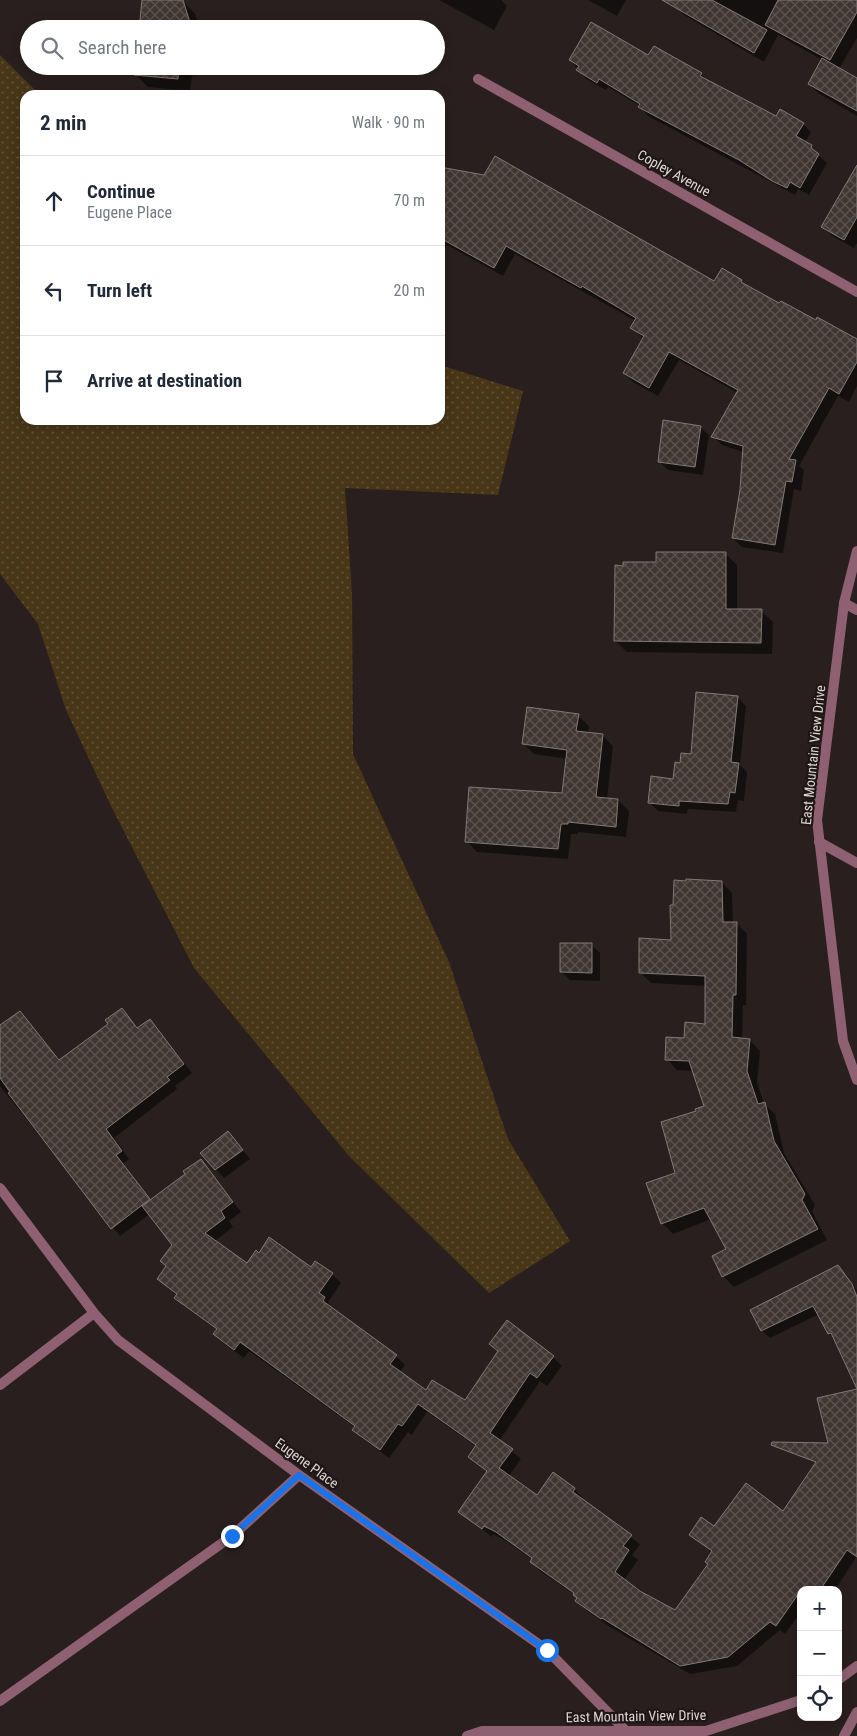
<!DOCTYPE html>
<meta charset="utf-8">
<style>
body{margin:0;font-family:"Roboto Condensed",sans-serif;background:#f2f2f3;color:#1f2937}
.controls{position:absolute;right:15px;bottom:15px;display:grid;overflow:hidden;border-radius:10px;box-shadow:0 2px 12px #0003}
.controls button{width:45px;height:45px;display:grid;place-items:center;padding:0;border:0;border-bottom:1px solid #e0e1e3;background:#fff;color:#1f2937;font:25px sans-serif}
.stop{position:absolute;width:15px;height:15px;margin:-11px;border:4px solid #1a73e8;border-radius:50%;background:#fff}
.stop.end{background:#1a73e8;border-color:#fff;box-shadow:0 1px 5px #0008}
.list{margin:0;padding:0;list-style:none}
h2{display:flex;justify-content:space-between;align-items:center;height:65px;margin:0;padding:0 20px;font-size:21px}
h2 small{font-size:16px;font-weight:400;color:#747a83}
.list li{display:grid;grid-template-columns:32px 1fr auto;gap:15px;align-items:center;box-sizing:border-box;height:90px;padding:0 20px;border-top:1px solid #e0e1e3}
.list b{display:block;font-size:19px;white-space:nowrap}
.list p{margin:0;font-size:16px;white-space:nowrap;color:#747a83}
.list em{font-size:16px;font-style:normal;color:#747a83}
.icon{flex:none;width:28px;height:28px;fill:none;stroke:currentColor;stroke-width:2;stroke-linecap:round;stroke-linejoin:round}
.map{position:relative;flex:none;width:857px;height:1736px;overflow:hidden}
.search{position:absolute;background:#fff;box-shadow:0 2px 12px #0003;left:20px;top:20px;width:425px;height:55px;display:flex;align-items:center;gap:12px;box-sizing:border-box;padding:0 18px;border-radius:28px;color:#747a83;font-size:19px}
.panel{position:absolute;background:#fff;box-shadow:0 2px 12px #0003;left:20px;top:90px;width:425px;height:335px;border-radius:15px}
.map>svg:first-child{display:block}
.green{fill:url(#green-dots)}
.shadow{fill:#0007}
.building{fill:url(#building-cross-hatch);stroke:#837973}
.lines{fill:none;stroke-linecap:round;stroke-linejoin:round}
.service{stroke:#8f6071;stroke-width:10}
.minor{stroke:#8f6071;stroke-width:10}
.tertiary{stroke:#8f6071;stroke-width:10}
.route{stroke:#1a73e8;stroke-width:6}
.labels{text-anchor:middle;dominant-baseline:central;stroke-width:4.5;stroke-linejoin:round;paint-order:stroke}
.street-label{font-size:14px;fill:#ded7d6;stroke:#1f1615}
</style>
<div class="map">
<svg width="857" height="1736" viewBox="0 0 857 1736">
<defs>
<pattern id="green-dots" width="8" height="8" patternUnits="userSpaceOnUse" patternTransform="scale(1.25)"><rect width="8" height="8" fill="#483617"/><path d="M2 2h.1M6 6h.1" fill="none" stroke="#625238" stroke-width="1.8" stroke-linecap="round"/></pattern>
<pattern id="building-cross-hatch" width="8" height="8" patternUnits="userSpaceOnUse" patternTransform="scale(1.25)"><rect width="8" height="8" fill="#413732"/><path d="M0 0l8 8M0 8l8-8" fill="none" stroke="#5c534f"/></pattern>
</defs>
<rect width="100%" height="100%" fill="#291f1e"/>
<path class="green" d="M 0,55 L 40,95 L 25,95 L 25,420 L 440,420 L 440,365 L 523,391 L 498,495 L 345,488 L 352,594 L 353,754 L 449,962 L 508,1139 L 570,1241 L 489,1293 L 349,1156 L 194,968 L 112,808 L 66,710 L 38,624 L 0,574 Z"/>
<path class="shadow" d="M 143,0 L 183,1 L 195,14 L 200,29 L 140,29 Z
M 439,0 L 501,0 L 507,6 L 494,30 Z
M 588,0 L 626,0 L 617,16 Z
M 678,0 L 857,0 L 857,38 L 839,69 L 857,79 L 857,116 L 818,93 L 809,84 L 822,60 L 778,35 L 764,62 L 684,15 L 675,6 Z
M 649,57 L 701,74 L 708,81 L 777,118 L 803,124 L 811,132 L 805,143 L 827,163 L 809,195 L 798,189 L 795,195 L 648,116 L 640,106 L 608,87 L 606,90 L 586,79 L 570,60 Z
M 136,66 L 210,66 L 212,71 L 192,76 L 190,91 L 148,87 L 135,74 Z
M 440,167 L 715,283 L 741,281 L 747,287 L 780,305 L 857,340 L 857,386 L 849,402 L 838,396 L 799,466 L 804,470 L 801,491 L 794,489 L 783,553 L 742,547 L 733,538 L 741,490 L 743,452 L 722,445 L 713,437 L 738,393 L 679,360 L 658,396 L 633,382 L 624,373 L 644,339 L 632,328 L 636,321 L 515,254 L 503,276 L 447,245 L 440,258 Z
M 857,191 L 857,243 L 854,248 L 832,236 L 823,227 Z
M 700,427 L 709,435 L 703,475 L 668,470 L 659,461 Z
M 725,553 L 737,565 L 737,611 L 761,611 L 773,622 L 772,654 L 627,652 L 615,641 L 658,563 Z
M 737,697 L 746,706 L 740,765 L 747,772 L 744,801 L 738,800 L 736,812 L 688,809 L 687,814 L 658,811 L 650,803 L 674,780 L 681,764 L 692,756 Z
M 578,716 L 589,726 L 588,733 L 602,735 L 613,746 L 607,799 L 618,800 L 629,811 L 626,837 L 578,832 L 578,834 L 571,834 L 568,859 L 477,852 L 467,841 L 563,795 L 568,759 L 534,754 L 524,744 Z
M 722,882 L 732,893 L 733,923 L 737,923 L 747,934 L 746,1005 L 743,1005 L 742,1040 L 750,1040 L 760,1051 L 757,1082 L 764,1104 L 775,1114 L 784,1153 L 815,1205 L 812,1211 L 827,1240 L 734,1287 L 723,1276 L 714,1257 L 728,1250 L 711,1219 L 673,1234 L 662,1223 L 697,1112 L 705,1107 L 693,1071 L 677,1070 L 667,1059 L 685,1039 L 707,1026 L 706,986 L 651,983 L 640,972 L 672,942 Z
M 591,944 L 600,953 L 600,981 L 570,980 L 561,971 Z
M 122,1010 L 139,1029 L 150,1020 L 192,1073 L 175,1086 L 177,1089 L 114,1138 L 129,1159 L 123,1164 L 151,1201 L 187,1175 L 201,1160 L 241,1212 L 229,1221 L 233,1227 L 215,1241 L 247,1265 L 311,1268 L 332,1274 L 341,1283 L 328,1302 L 332,1309 L 396,1356 L 405,1365 L 400,1372 L 426,1392 L 465,1401 L 499,1352 L 491,1344 L 553,1357 L 562,1366 L 547,1386 L 540,1381 L 499,1441 L 521,1459 L 509,1476 L 538,1496 L 574,1489 L 583,1498 L 582,1500 L 640,1544 L 632,1555 L 638,1560 L 624,1580 L 676,1612 L 709,1564 L 713,1553 L 690,1535 L 783,1512 L 857,1460 L 857,1556 L 835,1590 L 801,1590 L 801,1612 L 785,1634 L 780,1630 L 737,1666 L 690,1674 L 610,1627 L 586,1610 L 577,1601 L 578,1599 L 575,1595 L 540,1571 L 531,1562 L 533,1560 L 506,1541 L 493,1534 L 492,1537 L 460,1512 L 488,1472 L 470,1457 L 477,1447 L 427,1412 L 412,1435 L 408,1432 L 389,1458 L 363,1439 L 354,1430 L 355,1427 L 249,1351 L 244,1358 L 223,1343 L 214,1334 L 217,1330 L 185,1307 L 176,1298 L 178,1295 L 159,1279 L 167,1267 L 173,1245 L 150,1214 L 120,1236 L 0,1086 L 0,1027 L 20,1012 L 60,1060 L 110,1024 Z
M 228,1133 L 250,1159 L 224,1178 L 216,1169 Z
M 837,1266 L 857,1290 L 854,1300 L 857,1302 L 857,1386 L 835,1340 L 829,1334 L 819,1314 L 770,1338 L 762,1331 L 752,1311 Z"/>
<path class="building" d="M 142,0 L 183,0 L 192,29 L 139,29 Z
M 662,0 L 712,0 L 767,30 L 754,53 Z
M 778,0 L 857,0 L 857,12 L 830,60 L 765,25 Z
M 591,22 L 648,55 L 654,46 L 702,73 L 700,76 L 776,116 L 780,109 L 804,123 L 796,136 L 812,145 L 811,148 L 819,154 L 800,188 L 790,182 L 787,188 L 772,181 L 739,160 L 638,107 L 640,104 L 599,79 L 597,83 L 576,70 L 579,66 L 569,60 Z
M 822,58 L 857,78 L 857,111 L 808,84 Z
M 135,66 L 179,66 L 178,79 L 134,75 Z
M 495,156 L 714,281 L 722,268 L 742,280 L 741,282 L 779,303 L 781,301 L 816,320 L 817,317 L 857,339 L 857,362 L 839,394 L 829,388 L 789,459 L 796,460 L 792,482 L 786,481 L 775,545 L 732,538 L 740,490 L 743,446 L 711,437 L 738,390 L 669,352 L 649,388 L 623,373 L 644,336 L 630,328 L 636,318 L 582,286 L 581,288 L 506,246 L 494,268 L 440,238 L 440,167 L 484,175 Z
M 857,165 L 857,217 L 844,240 L 821,227 Z
M 663,420 L 701,426 L 695,467 L 658,462 Z
M 656,552 L 726,552 L 726,609 L 762,609 L 761,643 L 614,641 L 615,565 L 623,566 L 623,562 L 656,562 Z
M 696,692 L 738,696 L 731,762 L 739,763 L 735,793 L 730,792 L 728,804 L 679,801 L 679,806 L 648,803 L 651,776 L 673,779 L 675,762 L 680,763 L 681,753 L 691,754 Z
M 527,707 L 579,714 L 576,731 L 603,734 L 596,797 L 618,799 L 616,827 L 568,822 L 568,824 L 561,824 L 558,849 L 465,842 L 469,787 L 562,793 L 567,750 L 522,744 Z
M 686,879 L 722,881 L 723,922 L 737,922 L 736,995 L 733,995 L 732,1037 L 750,1039 L 747,1071 L 758,1104 L 765,1102 L 774,1141 L 805,1194 L 802,1200 L 818,1229 L 722,1277 L 712,1256 L 726,1249 L 704,1208 L 661,1224 L 646,1183 L 675,1173 L 661,1122 L 696,1111 L 695,1109 L 704,1106 L 689,1061 L 665,1060 L 666,1037 L 684,1038 L 685,1022 L 705,1024 L 705,976 L 639,973 L 639,938 L 671,940 L 670,905 L 673,905 L 674,880 L 686,881 Z
M 560,943 L 592,943 L 592,973 L 560,972 Z
M 122,1008 L 137,1028 L 150,1019 L 184,1064 L 167,1077 L 170,1080 L 106,1129 L 122,1151 L 116,1155 L 150,1199 L 111,1229 L 8,1093 L 10,1092 L 0,1078 L 0,1025 L 20,1011 L 59,1060 L 108,1024 L 105,1020 Z
M 228,1131 L 243,1150 L 215,1170 L 200,1153 Z
M 201,1159 L 233,1202 L 221,1211 L 225,1218 L 205,1233 L 247,1263 L 256,1250 L 259,1253 L 269,1237 L 311,1267 L 315,1261 L 333,1273 L 319,1293 L 325,1297 L 323,1301 L 397,1355 L 390,1364 L 426,1390 L 432,1380 L 465,1400 L 498,1351 L 489,1344 L 507,1320 L 554,1356 L 537,1378 L 530,1373 L 490,1433 L 513,1449 L 499,1468 L 537,1495 L 553,1472 L 575,1488 L 573,1492 L 632,1535 L 623,1546 L 629,1550 L 615,1572 L 640,1591 L 675,1610 L 708,1564 L 705,1562 L 712,1551 L 689,1535 L 701,1517 L 714,1526 L 746,1483 L 783,1511 L 816,1462 L 771,1445 L 772,1442 L 828,1443 L 817,1398 L 857,1389 L 831,1333 L 828,1334 L 813,1306 L 761,1331 L 750,1310 L 838,1265 L 852,1284 L 857,1297 L 857,1557 L 847,1550 L 820,1590 L 801,1590 L 776,1626 L 770,1622 L 728,1657 L 680,1666 L 602,1618 L 601,1619 L 575,1601 L 577,1598 L 573,1595 L 574,1593 L 530,1562 L 532,1558 L 496,1532 L 484,1526 L 482,1529 L 458,1512 L 487,1471 L 468,1457 L 476,1445 L 418,1404 L 402,1426 L 398,1424 L 380,1450 L 352,1430 L 355,1426 L 240,1342 L 234,1350 L 213,1334 L 217,1329 L 174,1298 L 177,1294 L 157,1279 L 166,1266 L 160,1261 L 172,1245 L 142,1206 L 185,1174 L 183,1171 Z"/>
<g class="lines">
<path class="service" d="M 819,842 L 857,863
M 0,1701 L 232,1536 L 299,1475"/>
<path class="minor" d="M 478,79 L 857,292
M 844,603 L 857,610
M 0,1188 L 94,1313 L 118,1340 L 299,1475 L 547,1650 L 627,1732
M 0,1385 L 94,1313"/>
<path class="tertiary" d="M 857,551 L 844,603 L 817,820 L 843,1041 L 857,1080
M 838,1680 L 857,1666
M 467,1736 L 482,1731 L 706,1731 L 801,1700
M 844,1736 L 857,1712"/>
</g>
<g class="lines">
<path class="route" d="M 232,1536 L 299,1475 L 547,1650"/>
</g>
<g class="labels">
<g class="street-label">
<text transform="translate(674 173) rotate(29)">Copley Avenue</text>
<text transform="translate(813 755) rotate(-84)">East Mountain View Drive</text>
<text transform="translate(307 1463) rotate(36)">Eugene Place</text>
<text transform="translate(636 1716) rotate(-1)">East Mountain View Drive</text>
</g>
</g>
</svg>
<div class="controls">
<button>+</button>
<button>−</button>
<button><svg class="icon" aria-label="locate" viewBox="0 0 24 24"><circle cx="12" cy="12" r="6"/><path d="M12 2v4M12 18v4M2 12h4M18 12h4"/></svg></button>
</div>
<div class="stop" style="left:547px;top:1650px"></div>
<div class="stop end" style="left:232px;top:1536px"></div>
<div class="search"><svg class="icon" aria-label="search" viewBox="0 0 24 24"><circle cx="10" cy="10" r="6"/><path d="M15 15l6 6"/></svg>Search here</div>
<section class="panel">
<h2>2 min<small>Walk · 90 m</small></h2>
<ul class="list">
<li><svg class="icon" aria-label="ahead" viewBox="0 0 24 24"><path d="M12 20V5M6 11l6-6 6 6"/></svg><div><b>Continue</b><p>Eugene Place</p></div><em>70 m</em></li>
<li><svg class="icon" aria-label="left" viewBox="0 0 24 24"><path d="M17 20v-9H6M10 6l-5 5 5 5"/></svg><div><b>Turn left</b></div><em>20 m</em></li>
<li><svg class="icon" aria-label="arrive" viewBox="0 0 24 24"><path d="M6 21V4h12l-3 4 3 4H6"/></svg><div><b>Arrive at destination</b></div></li>
</ul>
</section>
</div>
